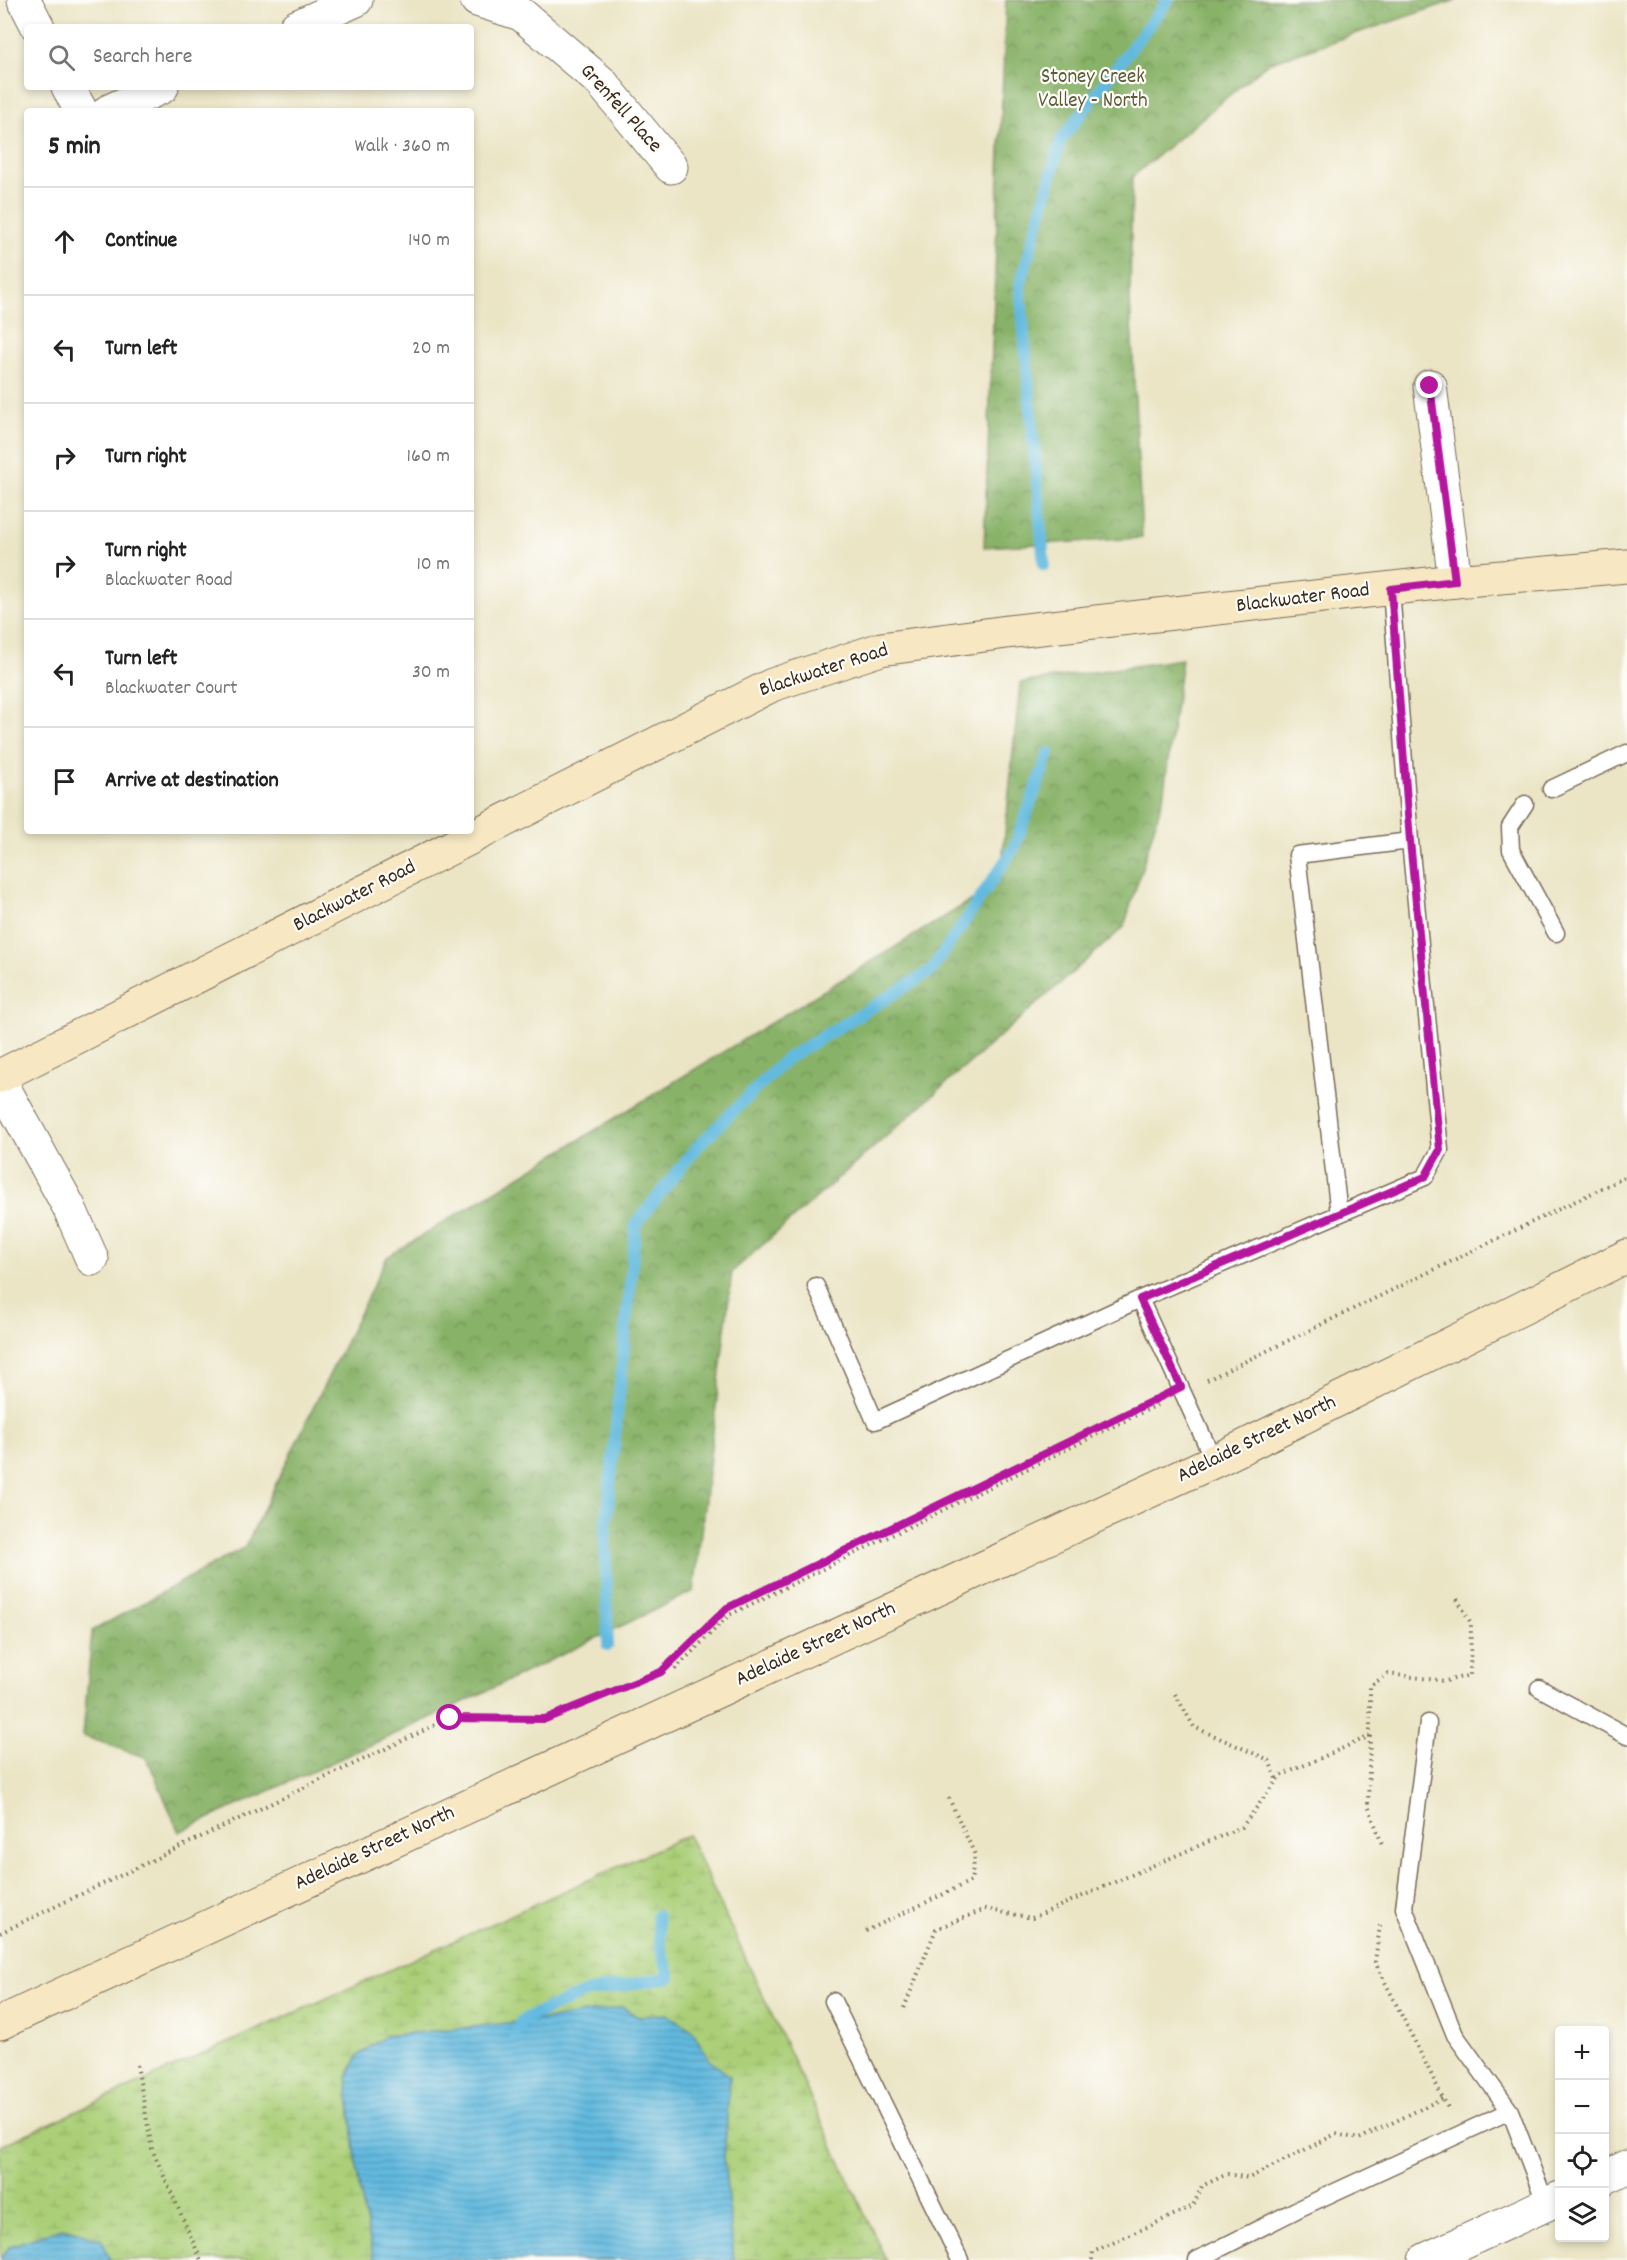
<!DOCTYPE html>
<meta charset="utf-8">
<style>
body{margin:0;font-family:Dekko,sans-serif;background:#f2f2f2;color:#222}
.controls{position:absolute;right:18px;bottom:18px;display:grid;overflow:hidden;border-radius:6px;box-shadow:0 3px 9px #0003}
.controls button{width:54px;height:54px;display:grid;place-items:center;padding:0;border:0;border-bottom:2px solid #e0e0e0;background:#fff;color:#222;font:30px sans-serif}
.stop{position:absolute;width:18px;height:18px;margin:-14px;border:4px solid #b5179e;border-radius:50%;background:#fff}
.stop.end{background:#b5179e;border-color:#fff;box-shadow:0 2px 6px #0008}
.list{margin:0;padding:0;list-style:none}
h2{display:flex;justify-content:space-between;align-items:center;height:78px;margin:0;padding:0 24px;font-size:26px}
h2 small{font-size:20px;font-weight:400;color:#767676}
.list li{display:grid;grid-template-columns:39px 1fr auto;gap:18px;align-items:center;box-sizing:border-box;height:108px;padding:0 24px;border-top:2px solid #e0e0e0}
.list b{display:block;font-size:22px;white-space:nowrap}
.list p{margin:0;font-size:20px;white-space:nowrap;color:#767676}
.list em{font-size:20px;font-style:normal;color:#767676}
.icon{flex:none;width:33px;height:33px;fill:none;stroke:currentColor;stroke-width:2;stroke-linecap:round;stroke-linejoin:round}
.map{position:relative;flex:none;width:1627px;height:2260px;overflow:hidden}
.search{position:absolute;background:#fff;box-shadow:0 3px 9px #0003;left:24px;top:24px;width:450px;height:66px;display:flex;align-items:center;gap:15px;box-sizing:border-box;padding:0 21px;border-radius:6px;color:#767676;font-size:22px}
.panel{position:absolute;background:#fff;box-shadow:0 3px 9px #0003;left:24px;top:108px;width:450px;height:726px;border-radius:6px}
.map>svg:first-child{display:block}
.forest{fill:url(#forest-crowns);stroke:#626e43;stroke-width:1.5}
.wetland{fill:url(#wetland-marsh);stroke:#737c4b;stroke-width:1.5}
.water{fill:url(#water-rules);stroke:#4e727e;stroke-width:1.5}
.lines{fill:none;stroke-linecap:round;stroke-linejoin:round}
.stream{stroke:#62badf;stroke-width:12}
.lane-casing{stroke:#796b59;stroke-width:19}
.street-casing{stroke:#796b59;stroke-width:35}
.secondary-casing{stroke:#796b59;stroke-width:35}
.path{stroke:#796b59;stroke-width:4;stroke-dasharray:1.5 4.5;stroke-linecap:butt}
.lane{stroke:#fff;stroke-width:16}
.street{stroke:#fff;stroke-width:33}
.secondary{stroke:#f7e8c3;stroke-width:33}
.route{stroke:#b5179e;stroke-width:8}
.labels{text-anchor:middle;dominant-baseline:central;stroke-width:4.5;stroke-linejoin:round;paint-order:stroke}
.park-label{font-size:21px;fill:#5d5c39;stroke:#fdfcf7}
.street-label{font-size:21px;fill:#3b2a1e;stroke:#fdfcf7}
</style>
<div class="map">
<svg width="1627" height="2260" viewBox="0 0 1627 2260">
<defs>
<pattern id="forest-crowns" width="20" height="18" patternUnits="userSpaceOnUse" patternTransform="scale(1.5)"><rect width="20" height="18" fill="#88b268"/><path d="M2 6a3 3 0 1 1 6 0M12 15a3 3 0 1 1 6 0" fill="none" stroke="#709155"/></pattern>
<pattern id="wetland-marsh" width="20" height="14" patternUnits="userSpaceOnUse" patternTransform="scale(1.5)"><rect width="20" height="14" fill="#abcf78"/><path d="M1 5h8M5 5V1M11 12h8M15 12V8" fill="none" stroke="#94b267"/></pattern>
<pattern id="water-rules" width="6" height="5" patternUnits="userSpaceOnUse" patternTransform="scale(1.5)"><rect width="6" height="5" fill="#62badf"/><path d="M0 2.5h6" fill="none" stroke="#5297b4"/></pattern>
</defs>
<rect width="100%" height="100%" fill="#fdfcf7"/>
<filter id="ink" filterUnits="userSpaceOnUse"><feTurbulence type="fractalNoise" baseFrequency=".0167" numOctaves="2"/><feDisplacementMap in="SourceGraphic" scale="12" xChannelSelector="R" yChannelSelector="G"/><feConvolveMatrix kernelMatrix="1 2 1 2 8 2 1 2 1" color-interpolation-filters="sRGB"/></filter>
<filter id="wash" filterUnits="userSpaceOnUse"><feTurbulence type="fractalNoise" baseFrequency=".008" numOctaves="4" result="noise"/><feDisplacementMap in="SourceGraphic" scale="24" xChannelSelector="R" yChannelSelector="G"/><feGaussianBlur stdDeviation="1.35" result="paint"/><feColorMatrix in="noise" values="0 0 0 0 0 0 0 0 0 0 0 0 0 0 0 0 0 1.4 0 .05"/><feComposite in="paint" operator="in"/></filter>
<g filter="url(#wash)">
<rect width="100%" height="100%" fill="#ebe5c6"/>
<path class="forest" d="M 1006,0 L 1456,0 L 1268,63 L 1132,177 L 1130,299 L 1142,538 L 984,547 Z
M 1182,659 L 1163,798 L 1124,927 L 732,1272 L 694,1591 L 441,1713 L 179,1832 L 147,1758 L 83,1736 L 92,1631 L 245,1547 L 387,1257 L 1000,883 L 1020,683 Z"/>
<path class="wetland" d="M 688,1835 L 886,2260 L 0,2260 L 0,2146 Z"/>
<path class="water" d="M 622,2007 L 638,2017 L 667,2014 L 692,2030 L 709,2060 L 730,2076 L 724,2159 L 734,2260 L 374,2260 L 359,2187 L 347,2078 L 358,2056 L 385,2036 L 555,2018 Z
M 62,2228 L 101,2239 L 111,2260 L 0,2260 L 0,2257 L 11,2246 Z"/>
<g class="lines">
<path class="stream" d="M 1044,565 L 1020,286 L 1061,140 L 1168,0
M 608,1645 L 605,1537 L 636,1224 L 696,1148 L 786,1059 L 931,971 L 1014,848 L 1049,753
M 515,2036 L 522,2020 L 584,1993 L 670,1977 L 661,1950 L 657,1916"/>
</g>
</g>
<g filter="url(#ink)">
<g class="lines">
<g class="lane-casing">
<path id="lane" d="M 1551,789 L 1627,753
M 1525,804 L 1510,827 L 1511,850 L 1556,933
M 1339,1214 L 1425,1177 L 1440,1150 L 1410,841 L 1391,589
M 816,1286 L 875,1421 L 1140,1299 L 1339,1214 L 1297,855 L 1410,841
M 1140,1299 L 1214,1461
M 1539,1688 L 1627,1736
M 1428,1723 L 1404,1908 L 1455,2035 L 1510,2111
M 833,2001 L 960,2260
M 1197,2260 L 1298,2209 L 1510,2111 L 1546,2204"/>
</g>
<g class="street-casing">
<path id="street" d="M 24,0 L 38,27
M 477,0 L 521,14 L 601,82 L 671,167
M 296,27 L 356,0
M 68,87 L 81,111
M 109,111 L 162,87
M 1430,386 L 1455,581
M 0,1081 L 69,1207 L 92,1259
M 1604,2178 L 1627,2167
M 1425,2260 L 1560,2198"/>
</g>
<g class="secondary-casing">
<path id="secondary" d="M 0,1076 L 772,685 L 881,649 L 1007,632 L 1455,581 L 1627,566
M 0,2023 L 1223,1457 L 1627,1256"/>
</g>
<path class="path" d="M 1207,1380 L 1627,1176
M 675,1669 L 729,1615 L 1157,1405
M 1175,1694 L 1194,1727 L 1269,1760 L 1277,1781
M 1370,1736 L 1368,1805 L 1383,1847
M 1380,1925 L 1375,1962 L 1449,2110
M 866,1931 L 971,1881 L 975,1855 L 948,1796
M 0,1933 L 450,1718 L 545,1719 L 661,1672 L 727,1608 L 1155,1400
M 904,2008 L 936,1929 L 985,1909 L 1032,1918 L 1242,1827 L 1280,1776 L 1370,1736 L 1370,1686 L 1388,1674 L 1446,1681 L 1470,1675 L 1471,1623 L 1457,1599
M 137,2065 L 152,2149 L 201,2260
M 1092,2260 L 1093,2252 L 1193,2206 L 1202,2186 L 1227,2174 L 1249,2178 L 1336,2134 L 1359,2139 L 1443,2098"/>
<use href="#lane" class="lane"/>
<use href="#street" class="street"/>
<use href="#secondary" class="secondary"/>
</g>
</g>
<g class="lines" filter="url(#ink)">
<path class="route" d="M 450,1718 L 545,1719 L 661,1672 L 727,1608 L 1181,1387 L 1140,1299 L 1425,1177 L 1440,1150 L 1410,841 L 1391,589 L 1455,581 L 1430,386"/>
</g>
<g class="labels">
<g class="park-label">
<text x="1093" y="78">Stoney Creek<tspan x="1093" dy="24">Valley - North</tspan></text>
</g>
<g class="street-label">
<text transform="translate(620 109) rotate(48)">Grenfell Place</text>
<text transform="translate(1303 599) rotate(-7)">Blackwater Road</text>
<text transform="translate(824 671) rotate(-18)">Blackwater Road</text>
<text transform="translate(355 897) rotate(-27)">Blackwater Road</text>
<text transform="translate(1257 1440) rotate(-26)">Adelaide Street North</text>
<text transform="translate(816 1645) rotate(-25)">Adelaide Street North</text>
<text transform="translate(375 1849) rotate(-25)">Adelaide Street North</text>
</g>
</g>
</svg>
<div class="controls">
<button>+</button>
<button>−</button>
<button><svg class="icon" aria-label="locate" viewBox="0 0 24 24"><circle cx="12" cy="12" r="6"/><path d="M12 2v4M12 18v4M2 12h4M18 12h4"/></svg></button>
<button><svg class="icon" aria-label="layers" viewBox="0 0 24 24"><path d="M12 4l9 5-9 5-9-5zM3 14l9 5 9-5"/></svg></button>
</div>
<div class="stop" style="left:450px;top:1718px"></div>
<div class="stop end" style="left:1430px;top:386px"></div>
<div class="search"><svg class="icon" aria-label="search" viewBox="0 0 24 24"><circle cx="10" cy="10" r="6"/><path d="M15 15l6 6"/></svg>Search here</div>
<section class="panel">
<h2>5 min<small>Walk · 360 m</small></h2>
<ul class="list">
<li><svg class="icon" aria-label="ahead" viewBox="0 0 24 24"><path d="M12 20V5M6 11l6-6 6 6"/></svg><div><b>Continue</b></div><em>140 m</em></li>
<li><svg class="icon" aria-label="left" viewBox="0 0 24 24"><path d="M17 20v-9H6M10 6l-5 5 5 5"/></svg><div><b>Turn left</b></div><em>20 m</em></li>
<li><svg class="icon" aria-label="right" viewBox="0 0 24 24"><path d="M7 20v-9h11M14 6l5 5-5 5"/></svg><div><b>Turn right</b></div><em>160 m</em></li>
<li><svg class="icon" aria-label="right" viewBox="0 0 24 24"><path d="M7 20v-9h11M14 6l5 5-5 5"/></svg><div><b>Turn right</b><p>Blackwater Road</p></div><em>10 m</em></li>
<li><svg class="icon" aria-label="left" viewBox="0 0 24 24"><path d="M17 20v-9H6M10 6l-5 5 5 5"/></svg><div><b>Turn left</b><p>Blackwater Court</p></div><em>30 m</em></li>
<li><svg class="icon" aria-label="arrive" viewBox="0 0 24 24"><path d="M6 21V4h12l-3 4 3 4H6"/></svg><div><b>Arrive at destination</b></div></li>
</ul>
</section>
</div>
